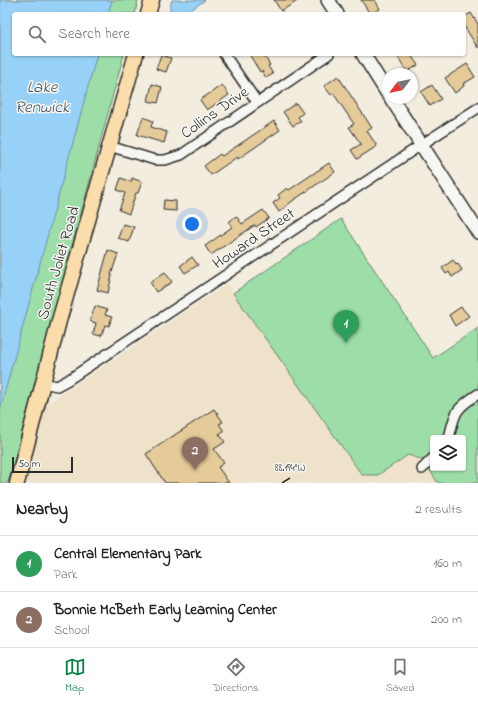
<!DOCTYPE html>
<meta charset="utf-8">
<style>
body{margin:0;font-family:"Indie Flower",sans-serif;background:#f2f2f2;color:#202124}
.controls{position:absolute;right:12px;bottom:12px;display:grid;overflow:hidden;border-radius:4px;box-shadow:0 1px 3px #0004}
.controls button{width:36px;height:36px;display:grid;place-items:center;padding:0;border:0;border-bottom:1px solid #e0e0e0;background:#fff;color:#202124;font:20px sans-serif}
.compass{position:absolute;left:382px;top:68px;width:36px;height:36px;border-radius:50%;background:#fff;box-shadow:0 1px 3px #0004;rotate:238deg}
.scale{position:absolute;left:12px;bottom:10px;width:61px;box-sizing:border-box;padding-left:4px;border:2px solid #2b2b2b;border-top:0;font-size:11px;line-height:14px;white-space:nowrap;color:#2b2b2b;-webkit-text-stroke:3px #f6f6f2;paint-order:stroke}
.you{position:absolute;left:192px;top:224px;width:14px;height:14px;margin:-10px;border:3px solid #fff;border-radius:50%;background:#1a73e8;box-shadow:0 0 0 6px #1a73e833}
.badge{display:grid;place-items:center;width:26px;height:26px;border-radius:50%;background:#0b8043;color:#fff;font-size:13px;font-weight:700}
.pin{position:absolute;translate:-50% -33px;filter:drop-shadow(0 1px 2px #0008)}
.pin::after{content:'';position:absolute;top:21px;width:14px;height:12px;background:inherit;clip-path:polygon(0 0,100% 0,50% 100%)}
.list{margin:0;padding:0;list-style:none}
h2{display:flex;justify-content:space-between;align-items:center;height:52px;margin:0;padding:0 16px;font-size:17px}
h2 small{font-size:13px;font-weight:400;color:#757577}
.list li{display:grid;grid-template-columns:26px 1fr auto;gap:12px;align-items:center;box-sizing:border-box;height:56px;padding:0 16px;border-top:1px solid #e0e0e0}
.list b{display:block;font-size:15px;white-space:nowrap}
.list p{margin:0;font-size:13px;white-space:nowrap;color:#757577}
.list em{font-size:13px;font-style:normal;color:#757577}
.icon{flex:none;width:22px;height:22px;fill:none;stroke:currentColor;stroke-width:2;stroke-linecap:round;stroke-linejoin:round}
.map{position:relative;flex:none;width:478px;height:483px;overflow:hidden}
.search{position:absolute;background:#fff;box-shadow:0 1px 3px #0004;left:12px;right:12px;top:12px;height:44px;display:flex;align-items:center;gap:10px;box-sizing:border-box;padding:0 14px;border-radius:4px;color:#757577;font-size:15px}
.sheet{height:164px;background:#fff}
nav{display:flex;justify-content:space-around;align-items:center;box-sizing:border-box;height:56px;border-top:1px solid #e0e0e0;background:#fff;font-size:11px;color:#757577}
nav a{display:grid;justify-items:center;gap:2px}
nav .on{color:#0b8043}
.map>svg:first-child{display:block}
.built{fill:#efe2cb}
.green{fill:#9ddea8;stroke:#64846a;fill-rule:evenodd}
.water{fill:#98d1f7;stroke:#6c8fa5}
.building{fill:#e5ca9a;stroke:#2b2b2b}
.lines{fill:none;stroke-linecap:round;stroke-linejoin:round}
.street-casing{stroke:#2b2b2b;stroke-width:12}
.secondary-casing{stroke:#2b2b2b;stroke-width:16}
.primary-casing{stroke:#2b2b2b;stroke-width:17}
.street{stroke:#f6f6f2;stroke-width:9}
.secondary{stroke:#f6f6f2;stroke-width:13}
.primary{stroke:#faddab;stroke-width:14}
.ticks{fill:none;stroke:#2b2b2b;stroke-width:1.5}
.labels{text-anchor:middle;dominant-baseline:central;stroke-width:3;stroke-linejoin:round;paint-order:stroke}
.street-label{font-size:16px;fill:#2b2b2b;stroke:#f6f6f2}
.water-label{font-size:17px;font-style:italic;fill:#46545e;stroke:#f6f6f2}
.ticks-label{font-size:10px;text-anchor:middle;fill:#2b2b2b;stroke:#f6f6f2;stroke-width:3;stroke-linejoin:round;paint-order:stroke}
</style>
<div class="map">
<svg width="478" height="483" viewBox="0 0 478 483">
<rect width="100%" height="100%" fill="#f3ede0"/>
<filter id="ink" filterUnits="userSpaceOnUse"><feTurbulence type="fractalNoise" baseFrequency=".025" numOctaves="2"/><feDisplacementMap in="SourceGraphic" scale="8" xChannelSelector="R" yChannelSelector="G"/><feConvolveMatrix kernelMatrix="1 2 1 2 8 2 1 2 1" color-interpolation-filters="sRGB"/></filter>
<g filter="url(#ink)">
<path class="built" d="M 227,284 L 362,475 L 378,475 L 408,455 L 423,460 L 438,483 L 22,483 L 42,407 Z"/>
<path class="green" d="M 0,0 L 138,0 L 135,14 L 14,14 L 14,54 L 124,54 L 8,483 L 0,483 Z
M 341,219 L 433,358 L 478,328 L 478,483 L 438,483 L 423,460 L 408,455 L 378,475 L 362,475 L 233,293 ZM 433,438 L 463,438 L 463,468 L 433,468 Z"/>
<path class="water" d="M 0,0 L 112,0 L 108,14 L 14,14 L 14,54 L 97,54 L 0,410 Z
M 172,0 L 205,0 L 185,14 L 170,14 L 170,7 Z"/>
<path class="building" d="M 274,0 L 299,0 L 281,11 Z
M 361,0 L 375,0 L 380,9 L 370,14 Z
M 471,13 L 478,24 L 478,48 L 464,26 L 464,17 Z
M 249,54 L 263,54 L 270,65 L 268,66 L 273,74 L 266,78 L 262,71 L 260,72 Z
M 396,54 L 410,54 L 418,65 L 407,72 Z
M 161,55 L 171,58 L 166,72 L 156,69 Z
M 467,64 L 475,77 L 463,84 L 464,86 L 455,93 L 445,78 Z
M 338,76 L 372,128 L 367,131 L 377,146 L 357,159 L 351,150 L 361,144 L 349,127 L 354,124 L 333,93 L 331,95 L 324,86 Z
M 152,84 L 162,87 L 158,103 L 148,101 Z
M 222,85 L 229,95 L 207,110 L 200,100 Z
M 432,85 L 441,99 L 430,106 L 421,92 Z
M 296,103 L 303,113 L 298,117 L 301,121 L 293,126 L 283,112 Z
M 143,117 L 153,121 L 151,127 L 167,132 L 164,143 L 137,135 Z
M 274,121 L 280,130 L 238,159 L 237,157 L 211,175 L 204,166 L 220,154 L 222,156 Z
M 329,163 L 335,172 L 291,202 L 279,212 L 273,203 L 280,198 L 278,195 L 287,188 L 289,190 Z
M 121,178 L 131,182 L 132,178 L 142,182 L 138,193 L 136,193 L 129,214 L 119,210 L 125,193 L 117,190 Z
M 164,200 L 176,201 L 176,211 L 163,210 Z
M 263,210 L 269,218 L 256,227 L 255,225 L 211,255 L 205,246 L 232,227 L 229,222 L 236,216 L 242,224 Z
M 123,224 L 134,227 L 129,242 L 118,238 Z
M 108,250 L 118,254 L 111,275 L 112,275 L 108,293 L 97,290 Z
M 192,257 L 198,265 L 185,273 L 180,266 Z
M 453,260 L 457,265 L 458,264 L 462,270 L 452,277 L 449,272 L 446,274 L 442,268 Z
M 165,272 L 172,282 L 156,292 L 150,282 Z
M 95,306 L 107,310 L 105,315 L 112,317 L 109,326 L 105,325 L 101,336 L 93,334 L 96,323 L 90,321 Z
M 461,307 L 469,316 L 455,326 L 449,315 Z
M 214,409 L 223,422 L 219,424 L 224,431 L 219,434 L 225,442 L 214,449 L 224,463 L 218,467 L 229,483 L 165,483 L 146,454 Z"/>
<g class="lines">
<g class="street-casing">
<path id="street" d="M 224,54 L 257,102
M 109,146 L 155,160 L 165,160 L 181,155 L 329,54
M 43,383 L 57,386 L 68,380 L 421,145 L 478,108
M 449,438 C 455,412 455,409 478,394
M 422,469 L 433,458"/>
</g>
<g class="secondary-casing">
<path id="secondary" d="M 328,0 L 337,14
M 363,54 L 388,94
M 391,98 L 478,232"/>
</g>
<g class="primary-casing">
<path id="primary" d="M 148,14 L 152,0
M 17,483 L 59,321 L 136,54"/>
</g>
<use href="#street" class="street"/>
<use href="#secondary" class="secondary"/>
<use href="#primary" class="primary"/>
</g>
</g>
<path class="ticks" d="M 282,483 L 290,478"/>
<g class="labels">
<g class="street-label">
<text transform="translate(215 113) rotate(-35)">Collins Drive</text>
<text transform="translate(254 239) rotate(-34)">Howard Street</text>
<text transform="translate(59 263) rotate(-74)">South Joliet Road</text>
</g>
<g class="water-label">
<text x="42" y="87">Lake<tspan x="42" dy="20">Renwick</tspan></text>
</g>
</g>
<g class="ticks-label">
<text x="290" y="471">88.194°W</text>
</g>
</svg>
<div class="controls">
<button><svg class="icon" aria-label="layers" viewBox="0 0 24 24"><path d="M12 4l9 5-9 5-9-5zM3 14l9 5 9-5"/></svg></button>
</div>
<svg class="compass" viewBox="-18 -18 36 36"><path d="M0-13l5 13h-10z" fill="#e53935"/><path d="M0 13l5-13h-10z" fill="#757577"/></svg>
<div class="scale">50 m</div>
<div class="you"></div>
<div class="pin badge" style="left:346px;top:343px;background:#2e9e5b">1</div>
<div class="pin badge" style="left:195px;top:470px;background:#8d6e63">2</div>
<div class="search"><svg class="icon" aria-label="search" viewBox="0 0 24 24"><circle cx="10" cy="10" r="6"/><path d="M15 15l6 6"/></svg>Search here</div>
</div>
<section class="sheet">
<h2>Nearby<small>2 results</small></h2>
<ul class="list">
<li><span class="badge" style="background:#2e9e5b">1</span><div><b>Central Elementary Park</b><p>Park</p></div><em>160 m</em></li>
<li><span class="badge" style="background:#8d6e63">2</span><div><b>Bonnie McBeth Early Learning Center</b><p>School</p></div><em>200 m</em></li>
</ul>
</section>
<nav>
<a class="on"><svg class="icon" aria-label="map" viewBox="0 0 24 24"><path d="M3 6l6-2 6 2 6-2v14l-6 2-6-2-6 2zM9 4v14M15 6v14"/></svg>Map</a>
<a><svg class="icon" aria-label="directions" viewBox="0 0 24 24"><path d="M12 3l9 9-9 9-9-9zM9 14v-3h6M13 9l2 2-2 2"/></svg>Directions</a>
<a><svg class="icon" aria-label="saved" viewBox="0 0 24 24"><path d="M7 4h10v16l-5-4-5 4z"/></svg>Saved</a>
</nav>
